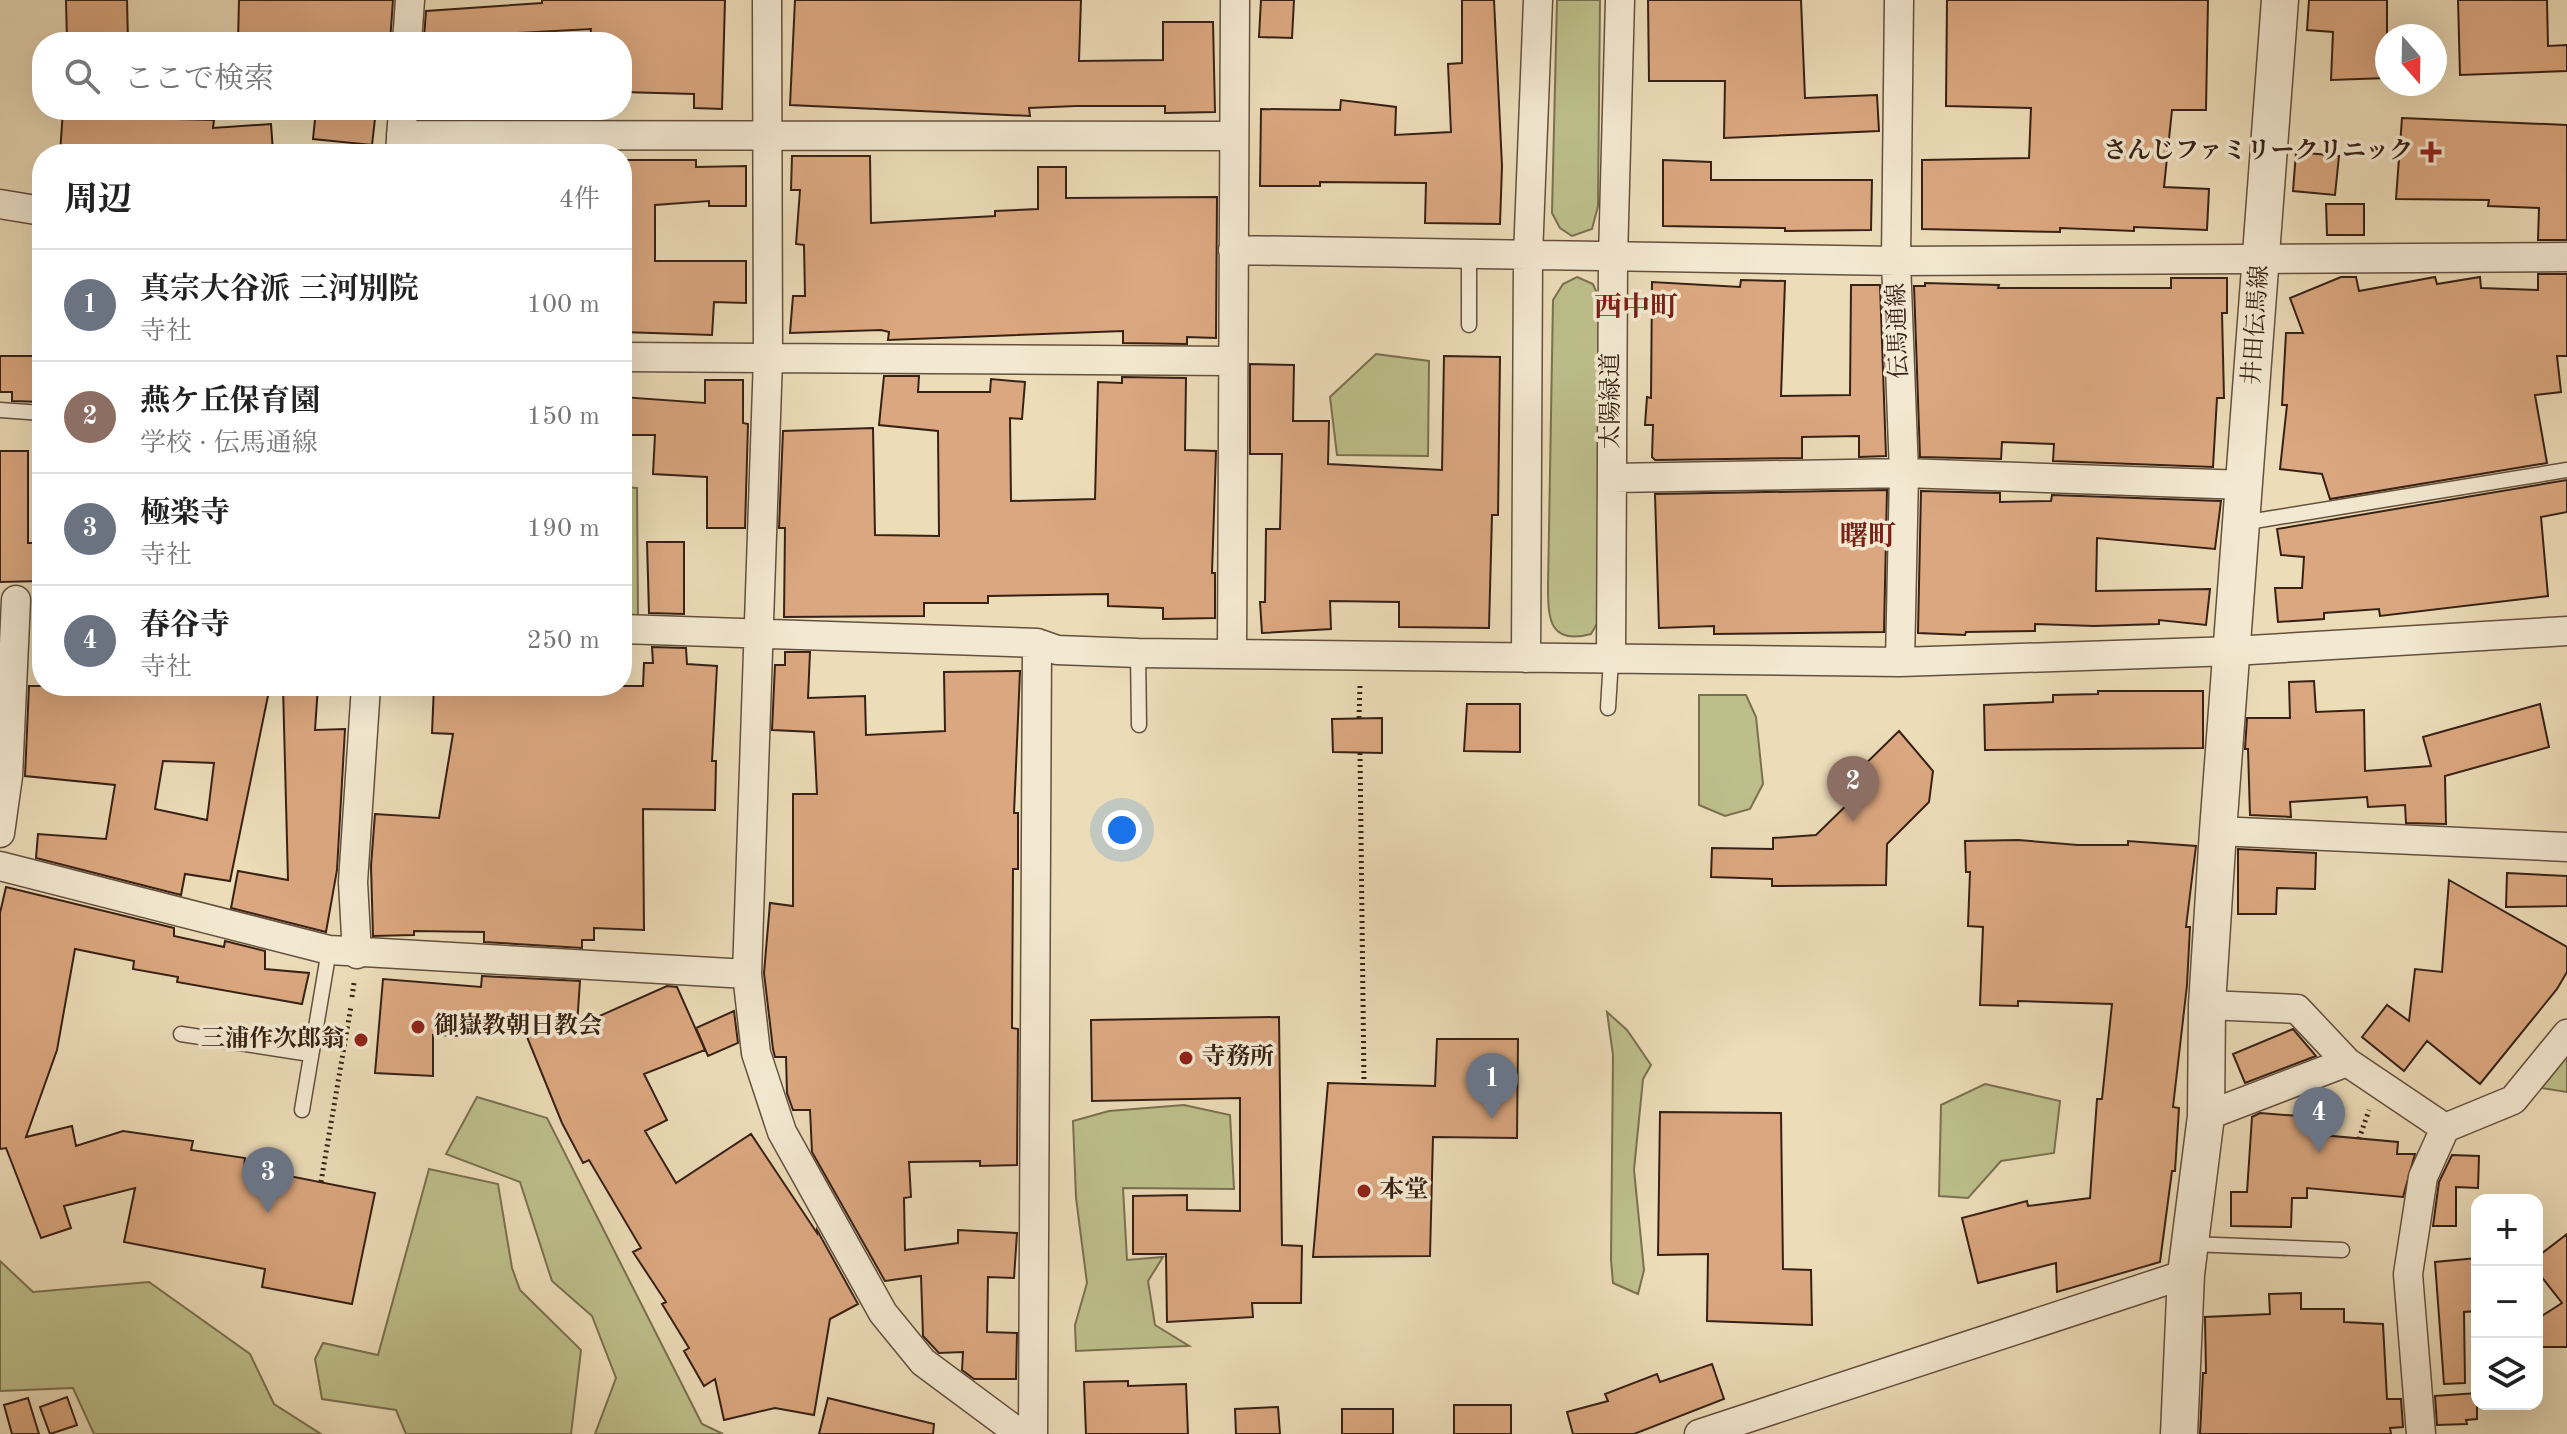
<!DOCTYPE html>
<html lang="ja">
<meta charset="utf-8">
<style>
body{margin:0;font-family:"Old Standard TT","Noto Serif JP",serif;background:#f2f2f2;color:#222}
.controls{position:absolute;right:24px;bottom:24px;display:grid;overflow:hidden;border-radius:16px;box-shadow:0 8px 32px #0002}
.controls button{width:72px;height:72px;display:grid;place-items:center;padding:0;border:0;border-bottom:2px solid #e0e0e0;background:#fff;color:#222;font:40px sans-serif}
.compass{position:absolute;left:2375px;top:24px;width:72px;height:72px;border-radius:50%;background:#fff;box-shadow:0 8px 32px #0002;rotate:160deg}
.you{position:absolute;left:1122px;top:830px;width:28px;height:28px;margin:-20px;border:6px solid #fff;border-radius:50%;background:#1a73e8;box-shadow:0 0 0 12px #1a73e833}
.badge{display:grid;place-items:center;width:52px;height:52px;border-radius:50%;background:#8f2418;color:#fff;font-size:26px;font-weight:700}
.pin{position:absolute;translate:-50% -66px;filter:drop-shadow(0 2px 4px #0008)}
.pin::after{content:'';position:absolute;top:42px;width:28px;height:24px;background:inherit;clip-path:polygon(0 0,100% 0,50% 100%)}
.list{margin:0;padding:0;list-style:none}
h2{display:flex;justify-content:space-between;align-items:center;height:104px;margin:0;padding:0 32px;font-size:34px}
h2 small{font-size:26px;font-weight:400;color:#767676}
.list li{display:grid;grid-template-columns:52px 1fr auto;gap:24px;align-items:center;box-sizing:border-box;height:112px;padding:0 32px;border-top:2px solid #e0e0e0}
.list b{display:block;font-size:30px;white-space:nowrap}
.list p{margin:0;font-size:26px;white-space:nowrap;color:#767676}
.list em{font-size:26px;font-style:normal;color:#767676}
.icon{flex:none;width:44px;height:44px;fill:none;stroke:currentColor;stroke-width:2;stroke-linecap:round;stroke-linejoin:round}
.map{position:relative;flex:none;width:2567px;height:1434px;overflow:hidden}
.search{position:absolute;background:#fff;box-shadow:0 8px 32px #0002;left:32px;top:32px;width:600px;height:88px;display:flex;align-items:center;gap:20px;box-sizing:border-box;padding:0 28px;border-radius:32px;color:#767676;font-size:30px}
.panel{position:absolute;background:#fff;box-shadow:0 8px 32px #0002;left:32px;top:144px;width:600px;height:552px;border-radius:32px}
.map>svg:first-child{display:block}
.green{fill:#bdbf8b;stroke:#7a7050;stroke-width:2}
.building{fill:#dba780;stroke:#372115;stroke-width:2;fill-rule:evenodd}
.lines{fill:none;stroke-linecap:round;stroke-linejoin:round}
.service-casing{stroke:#64503e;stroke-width:17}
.minor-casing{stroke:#64503e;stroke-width:31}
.tertiary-casing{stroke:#64503e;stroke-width:39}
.path{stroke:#372115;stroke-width:5;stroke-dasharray:2 4;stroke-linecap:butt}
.service{stroke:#f3e8d1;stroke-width:14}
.minor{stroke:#f3e8d1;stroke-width:28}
.tertiary{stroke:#f3e8d1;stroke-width:36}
.poi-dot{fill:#8f2418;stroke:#f3e8d1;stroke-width:3}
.labels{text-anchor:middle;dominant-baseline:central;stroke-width:7;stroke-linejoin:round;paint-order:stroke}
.poi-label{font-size:24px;font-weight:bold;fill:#372115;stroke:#f3e8d1;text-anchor:start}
.street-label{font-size:24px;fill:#372115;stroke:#f3e8d1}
.quarter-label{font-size:28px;font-weight:bold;fill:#7a1f14;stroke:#f3e8d1}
</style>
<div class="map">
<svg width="2567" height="1434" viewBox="0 0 2567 1434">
<rect width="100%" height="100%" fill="#ecdcb8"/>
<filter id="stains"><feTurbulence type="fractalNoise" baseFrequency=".0025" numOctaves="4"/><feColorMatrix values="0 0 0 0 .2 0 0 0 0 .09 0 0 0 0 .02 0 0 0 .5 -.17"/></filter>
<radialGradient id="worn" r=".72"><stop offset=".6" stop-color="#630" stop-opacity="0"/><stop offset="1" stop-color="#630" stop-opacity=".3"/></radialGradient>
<path class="green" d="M 1557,0 L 1600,0 L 1598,206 L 1592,229 L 1572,236 L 1560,228 L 1552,213 Z
M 1577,277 L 1593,284 L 1600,301 L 1601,617 L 1591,634 C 1550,645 1548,620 1548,587 L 1553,300 L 1563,284 Z
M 1376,354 L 1429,361 L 1428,456 L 1337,455 L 1330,397 Z
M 622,487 L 637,488 L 638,616 L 622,615 Z
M 1699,695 L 1746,695 L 1756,717 L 1763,784 L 1750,809 L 1725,816 L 1699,805 Z
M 1607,1012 L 1627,1030 L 1651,1065 L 1643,1079 L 1634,1170 L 1644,1270 L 1638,1294 L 1613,1283 L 1611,1260 L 1613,1055 Z
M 2567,1055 L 2567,1092 L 2541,1088 Z
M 1985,1084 L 2060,1101 L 2054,1153 L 2001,1161 L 1968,1198 L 1939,1196 L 1941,1105 Z
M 477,1097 L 547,1118 L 702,1424 L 723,1434 L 595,1434 L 616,1378 L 592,1316 L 552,1281 L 520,1182 L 446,1154 Z
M 1184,1105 L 1230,1115 L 1234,1189 L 1123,1188 L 1127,1260 L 1163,1257 L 1148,1281 L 1155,1325 L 1189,1346 L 1076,1351 L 1075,1325 L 1087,1283 L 1076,1198 L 1073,1121 L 1109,1111 Z
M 429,1169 L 498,1184 L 512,1268 L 520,1290 L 581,1350 L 571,1434 L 406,1434 L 396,1410 L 322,1399 L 315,1359 L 323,1343 L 378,1355 Z
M 0,1261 L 33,1292 L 149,1282 L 250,1354 L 274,1404 L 321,1434 L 94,1434 L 73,1388 L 0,1391 Z"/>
<path class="building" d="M 66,0 L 127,0 L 128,42 L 67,42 Z
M 239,0 L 393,0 L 390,42 L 238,42 Z
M 542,0 L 725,0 L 722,109 L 694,108 L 694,94 L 622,92 L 622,42 L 590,42 L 591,29 L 424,38 L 426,11 L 542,3 Z
M 795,0 L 1081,0 L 1079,61 L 1163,60 L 1163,22 L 1213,22 L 1215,112 L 1165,113 L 1165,106 L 1076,106 L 1029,108 L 1030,116 L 790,105 Z
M 1261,0 L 1294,0 L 1292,38 L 1259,37 Z
M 1462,0 L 1494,0 L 1502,166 L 1500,224 L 1425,223 L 1426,183 L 1320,182 L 1320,186 L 1260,186 L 1261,109 L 1340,110 L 1341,100 L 1396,107 L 1395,135 L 1451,132 L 1448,64 L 1462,63 Z
M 1648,0 L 1801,0 L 1805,98 L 1877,95 L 1879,131 L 1724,138 L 1725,81 L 1649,81 Z
M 1947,0 L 2208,0 L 2206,110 L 2172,110 L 2164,187 L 2209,189 L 2207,230 L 2134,227 L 2134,231 L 2060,228 L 2060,232 L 1922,229 L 1922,160 L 2029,158 L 2031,108 L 1946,106 Z
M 2309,0 L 2387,0 L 2387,78 L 2331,80 L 2333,32 L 2307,30 Z
M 2458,0 L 2547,0 L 2548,46 L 2567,45 L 2567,71 L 2460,75 Z
M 63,110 L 140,110 L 139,118 L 214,120 L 213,128 L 271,124 L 273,152 L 60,154 Z
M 316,110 L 376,110 L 372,145 L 313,139 Z
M 2402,118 L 2567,125 L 2567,240 L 2538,240 L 2539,208 L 2488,206 L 2489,200 L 2396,199 Z
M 2296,152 L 2339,156 L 2335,195 L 2293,191 Z
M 792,156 L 870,156 L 871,223 L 995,216 L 995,211 L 1038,209 L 1038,167 L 1066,167 L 1066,198 L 1217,197 L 1216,338 L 1187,337 L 1187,344 L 1123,343 L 1123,331 L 888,340 L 889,332 L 881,330 L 790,333 L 793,296 L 805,296 L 804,245 L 796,244 L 800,190 L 791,190 Z
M 622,160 L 696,160 L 696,167 L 746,166 L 746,206 L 709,206 L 709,201 L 655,205 L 655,261 L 746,261 L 746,303 L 714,302 L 712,335 L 622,332 Z
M 1663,160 L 1711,162 L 1711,180 L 1872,180 L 1871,230 L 1785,231 L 1785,228 L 1663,226 Z
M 2326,204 L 2364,204 L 2364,235 L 2327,235 Z
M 2538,274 L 2567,274 L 2567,356 L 2557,356 L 2561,392 L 2535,395 L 2547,463 L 2330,499 L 2322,474 L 2280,469 L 2287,405 L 2282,405 L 2286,333 L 2303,333 L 2290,298 L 2341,277 L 2356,277 L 2359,291 L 2435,277 L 2437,284 L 2480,277 L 2481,288 L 2538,290 Z
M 2171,278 L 2227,278 L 2227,313 L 2222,313 L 2224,398 L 2217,398 L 2213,467 L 2053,461 L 2054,444 L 2002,442 L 2001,459 L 1920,457 L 1914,286 L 1925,286 L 1925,283 L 1999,285 L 1998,288 L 2171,288 Z
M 1741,280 L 1785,281 L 1781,396 L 1850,395 L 1851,285 L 1880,285 L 1886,456 L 1859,457 L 1859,436 L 1802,437 L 1802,458 L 1655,460 L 1652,457 L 1653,425 L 1645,425 L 1647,397 L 1651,398 L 1652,282 L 1740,287 Z
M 0,356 L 42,356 L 42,402 L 12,401 L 12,392 L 0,392 Z
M 1444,356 L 1500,357 L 1498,515 L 1492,515 L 1489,628 L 1399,627 L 1399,602 L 1330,601 L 1331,629 L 1262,633 L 1260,602 L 1265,602 L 1266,529 L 1280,529 L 1282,454 L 1250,454 L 1250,364 L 1294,365 L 1293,421 L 1329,421 L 1328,464 L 1442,470 Z
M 884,376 L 919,376 L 918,392 L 990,392 L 991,379 L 1025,382 L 1022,419 L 1010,418 L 1011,501 L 1095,499 L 1098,382 L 1122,383 L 1122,377 L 1186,378 L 1185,450 L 1216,451 L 1212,573 L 1215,573 L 1215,618 L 1163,619 L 1163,608 L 1108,606 L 1108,594 L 988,596 L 988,603 L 924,603 L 924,616 L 784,617 L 785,528 L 779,528 L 783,431 L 873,428 L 875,535 L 939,536 L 938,431 L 879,425 Z
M 705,380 L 743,380 L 743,423 L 748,424 L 745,528 L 707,528 L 707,477 L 653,474 L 655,435 L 622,435 L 622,397 L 705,403 Z
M 0,451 L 28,451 L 28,543 L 42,543 L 42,581 L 0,582 Z
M 2567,480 L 2567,512 L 2541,517 L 2548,596 L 2380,616 L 2379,609 L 2324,613 L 2324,619 L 2278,622 L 2275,588 L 2302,588 L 2304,557 L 2281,555 L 2277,529 Z
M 1887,490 L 1884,632 L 1714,634 L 1714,626 L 1659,628 L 1655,494 Z
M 1921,491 L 2000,493 L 2000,502 L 2051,501 L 2052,495 L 2221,501 L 2215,549 L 2097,538 L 2096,591 L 2210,589 L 2206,625 L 2159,620 L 2159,624 L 2094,626 L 2035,624 L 2035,631 L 1966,632 L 1965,635 L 1918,633 Z
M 647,542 L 684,542 L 684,614 L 649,613 Z
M 652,647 L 686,648 L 687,664 L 717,666 L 712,761 L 716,761 L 715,810 L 643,809 L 644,930 L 594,928 L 594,940 L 582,940 L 582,948 L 484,942 L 484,932 L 414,931 L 414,935 L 373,936 L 371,866 L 375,814 L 439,818 L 453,734 L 432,733 L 434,686 L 643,686 L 644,663 L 653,663 Z
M 785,652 L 810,652 L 808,698 L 865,696 L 866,735 L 945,731 L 944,672 L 1020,671 L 1014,813 L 1018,813 L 1018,869 L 1013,869 L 1012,1028 L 1018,1029 L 1017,1165 L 980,1166 L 980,1161 L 909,1162 L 911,1197 L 904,1198 L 905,1250 L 958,1243 L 958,1230 L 1017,1233 L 1014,1278 L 988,1277 L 987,1332 L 1017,1333 L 1016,1379 L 974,1379 L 962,1370 L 963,1352 L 939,1353 L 923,1336 L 921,1276 L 885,1281 L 812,1152 L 810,1110 L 793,1110 L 787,1093 L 786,1057 L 775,1057 L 773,1049 L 764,973 L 770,903 L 793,906 L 793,794 L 817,794 L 814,732 L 772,730 L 775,665 L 785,665 Z
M 2314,681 L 2316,712 L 2364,710 L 2365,771 L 2431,766 L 2423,737 L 2540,704 L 2549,747 L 2445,776 L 2446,824 L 2406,823 L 2405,805 L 2368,807 L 2367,797 L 2290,802 L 2291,817 L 2250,815 L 2248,749 L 2245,749 L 2247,718 L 2290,718 L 2289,682 Z
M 29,686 L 82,686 L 82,695 L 157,694 L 158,686 L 270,686 L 230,881 L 185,874 L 181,895 L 36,858 L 38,834 L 106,839 L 115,785 L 25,776 ZM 163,761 L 214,763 L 207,820 L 155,809 Z
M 283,686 L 318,686 L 315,730 L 345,729 L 337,870 L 326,932 L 231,908 L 238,871 L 288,880 Z
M 2098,691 L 2203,691 L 2203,748 L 1985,750 L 1984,705 L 2053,702 L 2053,695 L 2098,694 Z
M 1467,704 L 1520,704 L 1520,752 L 1464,751 Z
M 1382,718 L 1382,753 L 1333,752 L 1332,719 Z
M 1899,731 L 1933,771 L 1929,802 L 1887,844 L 1886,885 L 1772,886 L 1772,879 L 1711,877 L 1712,848 L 1773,849 L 1773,838 L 1816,835 L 1856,796 L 1845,784 Z
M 2018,840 L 2078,845 L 2128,845 L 2128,841 L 2196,846 L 2186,927 L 2190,927 L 2187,985 L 2173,1107 L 2179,1108 L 2175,1171 L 2172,1171 L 2160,1262 L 2057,1292 L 2056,1263 L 1978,1283 L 1962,1218 L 2027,1201 L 2028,1206 L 2090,1198 L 2097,1099 L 2102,1099 L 2112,1004 L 2018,1001 L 2018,1006 L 1980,1005 L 1983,927 L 1968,926 L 1970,872 L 1966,872 L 1965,841 Z
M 2238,849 L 2316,853 L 2315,889 L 2277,888 L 2276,914 L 2238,914 Z
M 2507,873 L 2567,876 L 2567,906 L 2506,907 Z
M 2449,880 L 2567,947 L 2567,972 L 2557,989 L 2480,1084 L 2427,1041 L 2404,1071 L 2362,1037 L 2387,1005 L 2409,1021 L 2415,969 L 2442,972 Z
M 6,887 L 174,928 L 174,936 L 224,947 L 225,941 L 265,951 L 265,969 L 309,973 L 302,1004 L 177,982 L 178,977 L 133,969 L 134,961 L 75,949 L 57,1050 L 26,1137 L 72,1126 L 76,1146 L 123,1131 L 193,1141 L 191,1150 L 245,1158 L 244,1167 L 375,1193 L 352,1304 L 262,1287 L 265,1269 L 124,1242 L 135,1188 L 64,1206 L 71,1228 L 41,1238 L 6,1148 L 0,1149 L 0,913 Z
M 482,976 L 580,981 L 577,1026 L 667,986 L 677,987 L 705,1050 L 644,1074 L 667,1120 L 645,1131 L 676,1183 L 751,1134 L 817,1233 L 817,1230 L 858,1304 L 830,1319 L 814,1415 L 775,1408 L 724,1420 L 715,1379 L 704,1386 L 684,1351 L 689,1348 L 662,1304 L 666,1302 L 633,1252 L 641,1248 L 589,1160 L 583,1163 L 562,1123 L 523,1027 L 468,1023 L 467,1036 L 433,1035 L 433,1076 L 375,1073 L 383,979 L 481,987 Z
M 734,1011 L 738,1043 L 708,1056 L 696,1028 Z
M 1279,1017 L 1282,1245 L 1302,1246 L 1301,1303 L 1252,1303 L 1253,1317 L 1167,1322 L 1166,1254 L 1133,1254 L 1133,1196 L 1187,1195 L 1187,1210 L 1240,1211 L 1240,1098 L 1092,1101 L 1091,1020 Z
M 2293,1029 L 2316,1056 L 2245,1083 L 2233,1054 Z
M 1437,1039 L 1518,1039 L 1517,1138 L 1433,1137 L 1430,1256 L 1313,1257 L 1328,1083 L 1435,1086 Z
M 1660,1112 L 1781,1113 L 1783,1269 L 1811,1270 L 1812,1325 L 1707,1321 L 1708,1254 L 1658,1255 Z
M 2260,1113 L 2312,1117 L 2311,1134 L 2398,1142 L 2397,1154 L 2415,1154 L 2403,1197 L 2307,1188 L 2307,1198 L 2292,1198 L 2291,1227 L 2231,1226 L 2231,1192 L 2247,1192 L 2252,1117 Z
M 2452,1155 L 2479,1156 L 2478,1188 L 2456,1187 L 2456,1226 L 2433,1226 L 2439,1182 Z
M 2567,1234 L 2567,1347 L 2537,1347 L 2537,1319 L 2562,1303 L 2537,1271 L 2537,1257 Z
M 2477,1258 L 2477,1311 L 2464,1312 L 2465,1383 L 2444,1384 L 2435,1262 Z
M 2301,1293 L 2301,1309 L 2344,1309 L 2344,1322 L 2383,1324 L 2387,1399 L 2401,1399 L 2403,1427 L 2390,1428 L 2391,1434 L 2200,1434 L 2203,1373 L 2206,1373 L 2205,1317 L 2270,1314 L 2269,1294 Z
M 1712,1364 L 1724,1399 L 1634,1434 L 1573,1434 L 1567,1412 L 1608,1401 L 1605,1394 L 1657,1374 L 1660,1382 Z
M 1128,1381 L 1128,1386 L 1186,1384 L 1188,1434 L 1086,1434 L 1084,1382 Z
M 2477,1393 L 2477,1419 L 2466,1420 L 2467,1424 L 2437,1425 L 2435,1396 Z
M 67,1397 L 77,1425 L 50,1434 L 40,1407 Z
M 28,1398 L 39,1434 L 12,1434 L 4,1405 Z
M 828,1398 L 934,1424 L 933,1434 L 819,1434 Z
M 1454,1405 L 1511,1405 L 1511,1434 L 1454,1434 Z
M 1278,1407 L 1280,1434 L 1236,1434 L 1235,1409 Z
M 1342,1409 L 1393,1409 L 1393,1434 L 1342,1434 Z"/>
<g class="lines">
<g class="service-casing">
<path id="service" d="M 1469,254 L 1469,325
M 0,410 L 42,413
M 2242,523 L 2567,470
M 1138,653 L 1139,725
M 1608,708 L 1611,659
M 181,1034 L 310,1054
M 302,1110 L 329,950
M 2190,1244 L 2342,1250"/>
</g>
<g class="minor-casing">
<path id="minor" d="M 767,0 L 768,358 L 747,974 L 756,1053 L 782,1132 L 883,1313 L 923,1362 L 1020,1434
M 1899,0 L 1896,261 L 1904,473 L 1900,662
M 407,42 L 410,0
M 401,135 L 1233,136
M 400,153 L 403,110
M 0,204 L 42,211
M 1233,250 L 1896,261 L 2567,257
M 622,357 L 1232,361
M 1612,478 L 1904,473 L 2245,485
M 622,629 L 1037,643 L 1057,650 L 1138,653 L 1900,662 L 2233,651 L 2567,631
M 1232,654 L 1235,0
M 1526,658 L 1528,256 L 1538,0
M 1611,659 L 1613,258 L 1620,0
M 2218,831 L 2567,847
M 0,833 L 8,776 L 16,600
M 0,866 L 329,950 L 747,974
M 357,954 L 353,882 L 366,686
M 2207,1005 L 2297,1009 L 2347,1062 L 2445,1128
M 2206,1116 L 2347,1062
M 1033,1434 L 1037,643
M 1699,1434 L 2186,1274
M 2421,1434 L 2408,1274 L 2423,1177 L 2445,1128 L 2513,1100 L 2567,1034"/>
</g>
<g class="tertiary-casing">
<path id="tertiary" d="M 2179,1434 L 2186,1274 L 2206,1116 L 2207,1005 L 2218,831 L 2280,0"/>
</g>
<path class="path" d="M 1359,718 L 1360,685
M 1360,753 L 1364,1083
M 352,997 L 354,983
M 2359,1139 L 2369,1110
M 321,1182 L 351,1006"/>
<use href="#service" class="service"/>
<use href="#minor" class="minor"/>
<use href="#tertiary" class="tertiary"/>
</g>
<g class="poi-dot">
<path d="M2427 140h8v8h8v8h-8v8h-8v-8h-8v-8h8z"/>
<circle cx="418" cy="1027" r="8"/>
<circle cx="361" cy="1040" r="8"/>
<circle cx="1186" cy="1058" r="8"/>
<circle cx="1364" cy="1191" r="8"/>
</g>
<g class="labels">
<g class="poi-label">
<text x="2413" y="152" text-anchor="end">さんじファミリークリニック</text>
<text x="434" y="1027">御嶽教朝日教会</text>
<text x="345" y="1040" text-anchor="end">三浦作次郎翁</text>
<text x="1202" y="1058">寺務所</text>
<text x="1380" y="1191">本堂</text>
</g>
<g class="street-label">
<text transform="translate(2257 325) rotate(-86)">井田伝馬線</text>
<text transform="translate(1899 331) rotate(-92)">伝馬通線</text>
<text transform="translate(1612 401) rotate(-90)">太陽緑道</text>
</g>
<g class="quarter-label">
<text x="1636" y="309">西中町</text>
<text x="1868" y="538">曙町</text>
</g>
</g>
<rect width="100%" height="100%" filter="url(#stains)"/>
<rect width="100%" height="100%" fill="url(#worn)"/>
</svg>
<div class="controls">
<button>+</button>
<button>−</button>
<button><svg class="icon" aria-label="layers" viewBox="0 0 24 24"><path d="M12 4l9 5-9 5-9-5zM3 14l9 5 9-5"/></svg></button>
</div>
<svg class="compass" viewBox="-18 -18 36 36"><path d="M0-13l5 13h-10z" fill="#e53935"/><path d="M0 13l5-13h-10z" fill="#767676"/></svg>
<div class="you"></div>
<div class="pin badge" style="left:1492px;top:1119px;background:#6b7280">1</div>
<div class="pin badge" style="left:1853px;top:822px;background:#8d6e63">2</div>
<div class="pin badge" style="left:268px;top:1213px;background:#6b7280">3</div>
<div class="pin badge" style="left:2319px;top:1153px;background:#6b7280">4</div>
<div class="search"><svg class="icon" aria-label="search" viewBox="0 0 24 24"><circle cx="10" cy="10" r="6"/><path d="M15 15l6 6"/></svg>ここで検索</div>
<section class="panel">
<h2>周辺<small>4件</small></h2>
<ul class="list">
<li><span class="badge" style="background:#6b7280">1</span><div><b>真宗大谷派 三河別院</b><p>寺社</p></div><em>100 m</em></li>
<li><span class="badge" style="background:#8d6e63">2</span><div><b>燕ケ丘保育園</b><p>学校 · 伝馬通線</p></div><em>150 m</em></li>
<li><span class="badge" style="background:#6b7280">3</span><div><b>極楽寺</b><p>寺社</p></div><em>190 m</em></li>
<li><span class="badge" style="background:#6b7280">4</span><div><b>春谷寺</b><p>寺社</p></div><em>250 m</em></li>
</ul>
</section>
</div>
